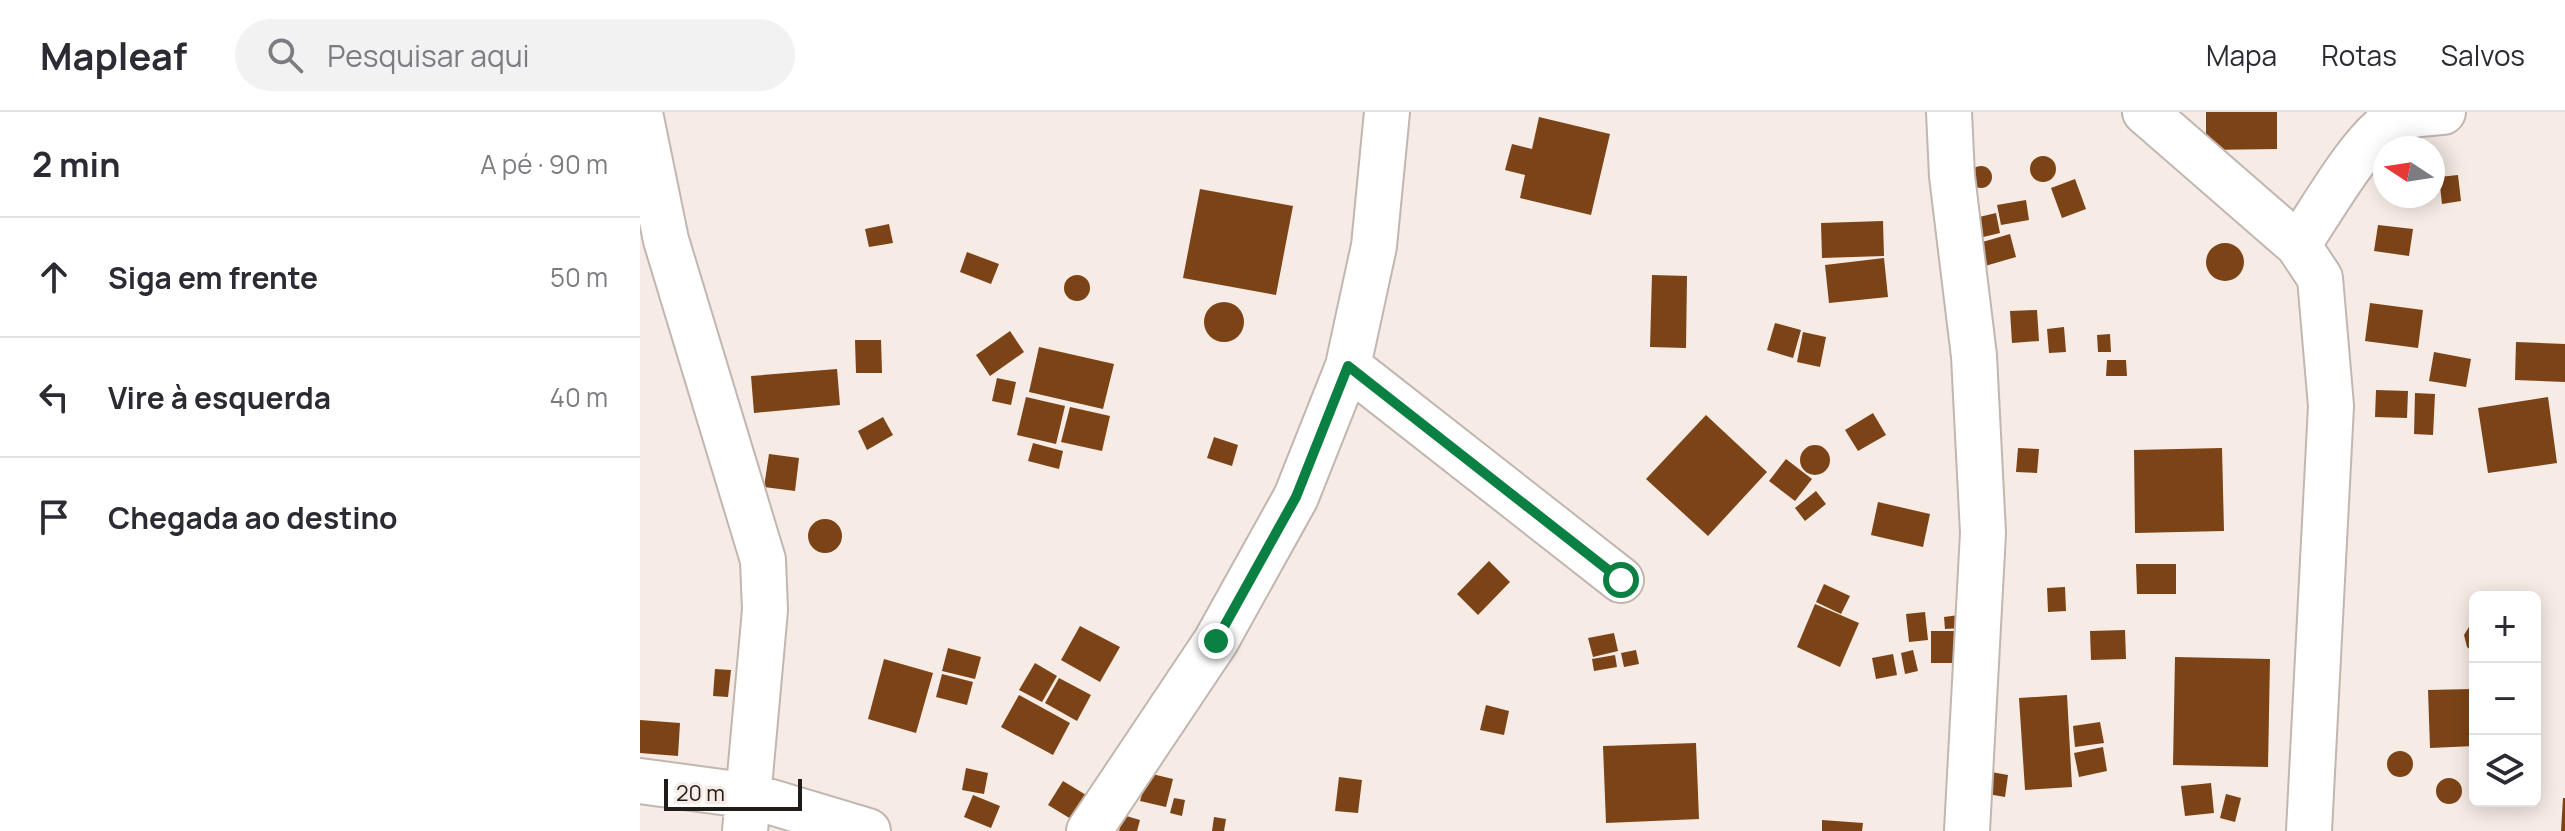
<!DOCTYPE html>
<html lang="pt">
<meta charset="utf-8">
<style>
body{margin:0;font-family:Manrope,sans-serif;background:#f2f2f3;color:#2b2b33}
.controls{position:absolute;right:24px;bottom:24px;display:grid;overflow:hidden;border-radius:12px;box-shadow:0 4px 20px #0003}
.controls button{width:72px;height:72px;display:grid;place-items:center;padding:0;border:0;border-bottom:2px solid #e1e1e2;background:#fff;color:#2b2b33;font:40px sans-serif}
.compass{position:absolute;left:1733px;top:24px;width:72px;height:72px;border-radius:50%;background:#fff;box-shadow:0 4px 20px #0003;rotate:282deg}
.scale{position:absolute;left:24px;bottom:20px;width:138px;box-sizing:border-box;padding-left:8px;border:4px solid #1f1c19;border-top:0;font-size:22px;line-height:28px;white-space:nowrap;color:#1f1c19;-webkit-text-stroke:6px #f6ebe5;paint-order:stroke}
.stop{position:absolute;width:24px;height:24px;margin:-18px;border:6px solid #0b8043;border-radius:50%;background:#fff}
.stop.end{background:#0b8043;border-color:#fff;box-shadow:0 2px 8px #0008}
.list{margin:0;padding:0;list-style:none}
h2{display:flex;justify-content:space-between;align-items:center;height:104px;margin:0;padding:0 32px;font-size:34px}
h2 small{font-size:26px;font-weight:400;color:#7c7c81}
.list li{display:grid;grid-template-columns:52px 1fr auto;gap:24px;align-items:center;box-sizing:border-box;height:120px;padding:0 32px;border-top:2px solid #e1e1e2}
.list b{display:block;font-size:30px;white-space:nowrap}
.list em{font-size:26px;font-style:normal;color:#7c7c81}
.icon{flex:none;width:44px;height:44px;fill:none;stroke:currentColor;stroke-width:2;stroke-linecap:round;stroke-linejoin:round}
.map{position:relative;flex:none;width:1925px;height:719px;overflow:hidden}
header{display:flex;align-items:center;gap:48px;box-sizing:border-box;height:112px;padding:0 40px;background:#fff;border-bottom:2px solid #e1e1e2}
header strong{font-size:38px}
nav{display:flex;gap:44px;margin-inline-start:auto;font-size:28px}
.search{width:560px;height:72px;background:#f2f2f3;display:flex;align-items:center;gap:20px;box-sizing:border-box;padding:0 28px;border-radius:44px;color:#7c7c81;font-size:30px}
main{display:flex}
aside{flex:1;background:#fff}
.map>svg:first-child{display:block}
.building{fill:#7c4317}
.lines{fill:none;stroke-linecap:round;stroke-linejoin:round}
.street-casing{stroke:#c1b6b0;stroke-width:48}
.street{stroke:#fff;stroke-width:44}
.route{stroke:#0b8043;stroke-width:10}
</style>
<header>
<strong>Mapleaf</strong>
<div class="search"><svg class="icon" aria-label="search" viewBox="0 0 24 24"><circle cx="10" cy="10" r="6"/><path d="M15 15l6 6"/></svg>Pesquisar aqui</div>
<nav><a>Mapa</a><a>Rotas</a><a>Salvos</a></nav>
</header>
<main>
<aside>
<h2>2 min<small>A pé · 90 m</small></h2>
<ul class="list">
<li><svg class="icon" aria-label="ahead" viewBox="0 0 24 24"><path d="M12 20V5M6 11l6-6 6 6"/></svg><div><b>Siga em frente</b></div><em>50 m</em></li>
<li><svg class="icon" aria-label="left" viewBox="0 0 24 24"><path d="M17 20v-9H6M10 6l-5 5 5 5"/></svg><div><b>Vire à esquerda</b></div><em>40 m</em></li>
<li><svg class="icon" aria-label="arrive" viewBox="0 0 24 24"><path d="M6 21V4h12l-3 4 3 4H6"/></svg><div><b>Chegada ao destino</b></div></li>
</ul>
</aside>
<div class="map">
<svg width="1925" height="719" viewBox="0 0 1925 719">
<rect width="100%" height="100%" fill="#f6ebe5"/>
<path class="building" d="M 1566,0 L 1637,0 L 1637,37 L 1566,38 Z
M 899,5 L 970,22 L 951,103 L 880,86 L 885,63 L 865,58 L 872,32 L 892,37 Z
M 1747,23 L 1773,27 L 1772,36 L 1745,36 Z
M1390 57a13 13 0 1 1 26 0a13 13 0 1 1-26 0Z
M1330 65a11 11 0 1 1 22 0a11 11 0 1 1-22 0Z
M 1818,63 L 1821,89 L 1802,92 L 1799,65 Z
M 1435,67 L 1446,97 L 1422,106 L 1411,76 Z
M 560,77 L 653,94 L 636,183 L 543,166 Z
M 1386,88 L 1389,108 L 1361,113 L 1357,93 Z
M 1356,101 L 1360,121 L 1339,126 L 1335,106 Z
M 1243,109 L 1244,144 L 1182,146 L 1181,111 Z
M 249,112 L 253,131 L 229,135 L 225,117 Z
M 1738,113 L 1773,117 L 1769,144 L 1734,139 Z
M 1370,122 L 1376,145 L 1345,154 L 1339,131 Z
M1566 150a19 19 0 1 1 38 0a19 19 0 1 1-38 0Z
M 327,140 L 359,152 L 351,172 L 320,160 Z
M 1244,146 L 1248,185 L 1189,191 L 1185,153 Z
M 1012,163 L 1047,164 L 1046,236 L 1010,235 Z
M424 176a13 13 0 1 1 26 0a13 13 0 1 1-26 0Z
M564 210a20 20 0 1 1 40 0a20 20 0 1 1-40 0Z
M 1730,191 L 1783,198 L 1778,236 L 1725,229 Z
M 1397,198 L 1399,229 L 1372,231 L 1370,199 Z
M 1135,211 L 1161,218 L 1153,246 L 1127,238 Z
M 1424,215 L 1426,240 L 1409,241 L 1407,217 Z
M 370,219 L 384,240 L 350,264 L 336,243 Z
M 1163,220 L 1186,225 L 1180,255 L 1157,250 Z
M 1470,222 L 1471,240 L 1458,240 L 1457,223 Z
M 215,228 L 241,228 L 242,261 L 216,261 Z
M 1876,230 L 1925,232 L 1925,270 L 1875,268 Z
M 399,235 L 474,252 L 463,297 L 389,280 Z
M 1794,240 L 1831,247 L 1826,275 L 1789,269 Z
M 1467,248 L 1486,248 L 1487,264 L 1466,264 Z
M 197,257 L 200,293 L 114,301 L 111,264 Z
M 357,266 L 376,270 L 371,293 L 352,289 Z
M 1736,278 L 1768,279 L 1767,306 L 1735,305 Z
M 1775,281 L 1795,282 L 1793,323 L 1774,322 Z
M 386,285 L 425,294 L 416,332 L 377,323 Z
M 1908,285 L 1917,351 L 1848,361 L 1838,296 Z
M 430,295 L 470,304 L 462,339 L 421,330 Z
M 1233,301 L 1246,323 L 1218,339 L 1205,318 Z
M 1066,303 L 1127,360 L 1068,424 L 1006,367 Z
M 243,305 L 253,323 L 227,338 L 218,319 Z
M 574,325 L 598,333 L 592,354 L 567,346 Z
M 393,331 L 423,339 L 419,357 L 388,349 Z
M1160 348a15 15 0 1 1 30 0a15 15 0 1 1-30 0Z
M 1378,336 L 1399,337 L 1397,361 L 1376,360 Z
M 1582,336 L 1584,419 L 1495,421 L 1494,338 Z
M 129,342 L 159,346 L 155,379 L 124,375 Z
M 1146,347 L 1172,367 L 1155,389 L 1129,369 Z
M 1176,379 L 1186,392 L 1165,409 L 1155,396 Z
M 1238,390 L 1290,402 L 1283,435 L 1231,423 Z
M168 424a17 17 0 1 1 34 0a17 17 0 1 1-34 0Z
M 849,449 L 870,470 L 838,503 L 817,482 Z
M 1496,452 L 1536,452 L 1536,482 L 1497,482 Z
M 1184,472 L 1210,484 L 1201,502 L 1176,490 Z
M 1425,475 L 1426,499 L 1408,500 L 1407,476 Z
M 1175,492 L 1219,511 L 1200,555 L 1157,535 Z
M 1285,500 L 1288,528 L 1269,530 L 1266,502 Z
M 1319,503 L 1321,516 L 1305,517 L 1304,505 Z
M 1835,505 L 1835,542 L 1827,535 L 1824,523 Z
M 440,514 L 480,535 L 460,570 L 421,548 Z
M 1485,518 L 1486,547 L 1451,548 L 1450,519 Z
M 1291,519 L 1321,519 L 1322,551 L 1291,551 Z
M 974,521 L 978,539 L 953,545 L 948,526 Z
M 308,536 L 341,545 L 335,567 L 302,559 Z
M 996,538 L 999,552 L 984,555 L 981,541 Z
M 1273,538 L 1278,559 L 1265,562 L 1261,541 Z
M 1253,542 L 1257,563 L 1236,567 L 1232,546 Z
M 975,543 L 977,555 L 954,559 L 952,547 Z
M 1535,545 L 1630,547 L 1628,655 L 1533,653 Z
M 244,547 L 293,561 L 276,621 L 228,607 Z
M 395,551 L 417,564 L 402,590 L 379,578 Z
M 75,557 L 91,558 L 88,585 L 73,584 Z
M 302,562 L 333,570 L 327,593 L 296,585 Z
M 419,566 L 451,583 L 437,609 L 405,591 Z
M 1832,577 L 1834,634 L 1790,636 L 1788,578 Z
M 379,583 L 430,611 L 413,643 L 361,615 Z
M 1427,583 L 1432,675 L 1385,678 L 1379,586 Z
M 846,593 L 869,599 L 864,623 L 840,618 Z
M 0,608 L 40,611 L 38,644 L 0,641 Z
M 1460,610 L 1464,631 L 1435,635 L 1433,614 Z
M 1056,631 L 1059,707 L 966,711 L 963,634 Z
M 1463,635 L 1467,659 L 1439,665 L 1434,641 Z
M1747 652a13 13 0 1 1 26 0a13 13 0 1 1-26 0Z
M 326,656 L 348,661 L 344,682 L 322,678 Z
M 1340,658 L 1368,663 L 1365,685 L 1336,680 Z
M 508,661 L 533,667 L 526,695 L 500,689 Z
M 699,665 L 722,668 L 718,701 L 695,699 Z
M1796 679a13 13 0 1 1 26 0a13 13 0 1 1-26 0Z
M 423,669 L 451,686 L 436,710 L 408,693 Z
M 1571,671 L 1574,701 L 1545,704 L 1541,674 Z
M 1586,682 L 1601,686 L 1595,710 L 1580,706 Z
M 333,683 L 360,694 L 351,716 L 324,705 Z
M 534,686 L 545,688 L 542,704 L 530,701 Z
M 1923,686 L 1925,686 L 1925,719 L 1921,719 Z
M 483,703 L 500,708 L 497,719 L 479,719 Z
M 574,705 L 586,707 L 584,719 L 572,719 Z
M 1182,708 L 1223,711 L 1222,719 L 1182,719 Z"/>
<g class="lines">
<g class="street-casing">
<path id="street" d="M 1309,0 L 1312,64 L 1334,244 L 1343,421 L 1327,719
M 1505,0 L 1658,133 L 1680,166 L 1691,294 L 1669,719
M 0,1 L 26,128 L 123,448 L 125,498 L 105,719
M 1658,133 C 1680,101 1718,33 1748,12 C 1764,1 1786,2 1803,0
M 708,254 L 981,468
M 0,669 L 111,684 L 228,719
M 449,719 L 576,529 L 656,385 L 708,254 L 734,134 L 747,0"/>
</g>
<use href="#street" class="street"/>
</g>
<g class="lines">
<path class="route" d="M 576,529 L 656,385 L 708,254 L 981,468"/>
</g>
</svg>
<div class="controls">
<button>+</button>
<button>−</button>
<button><svg class="icon" aria-label="layers" viewBox="0 0 24 24"><path d="M12 4l9 5-9 5-9-5zM3 14l9 5 9-5"/></svg></button>
</div>
<svg class="compass" viewBox="-18 -18 36 36"><path d="M0-13l5 13h-10z" fill="#e53935"/><path d="M0 13l5-13h-10z" fill="#7c7c81"/></svg>
<div class="scale">20 m</div>
<div class="stop" style="left:981px;top:468px"></div>
<div class="stop end" style="left:576px;top:529px"></div>
</div>
</main>
